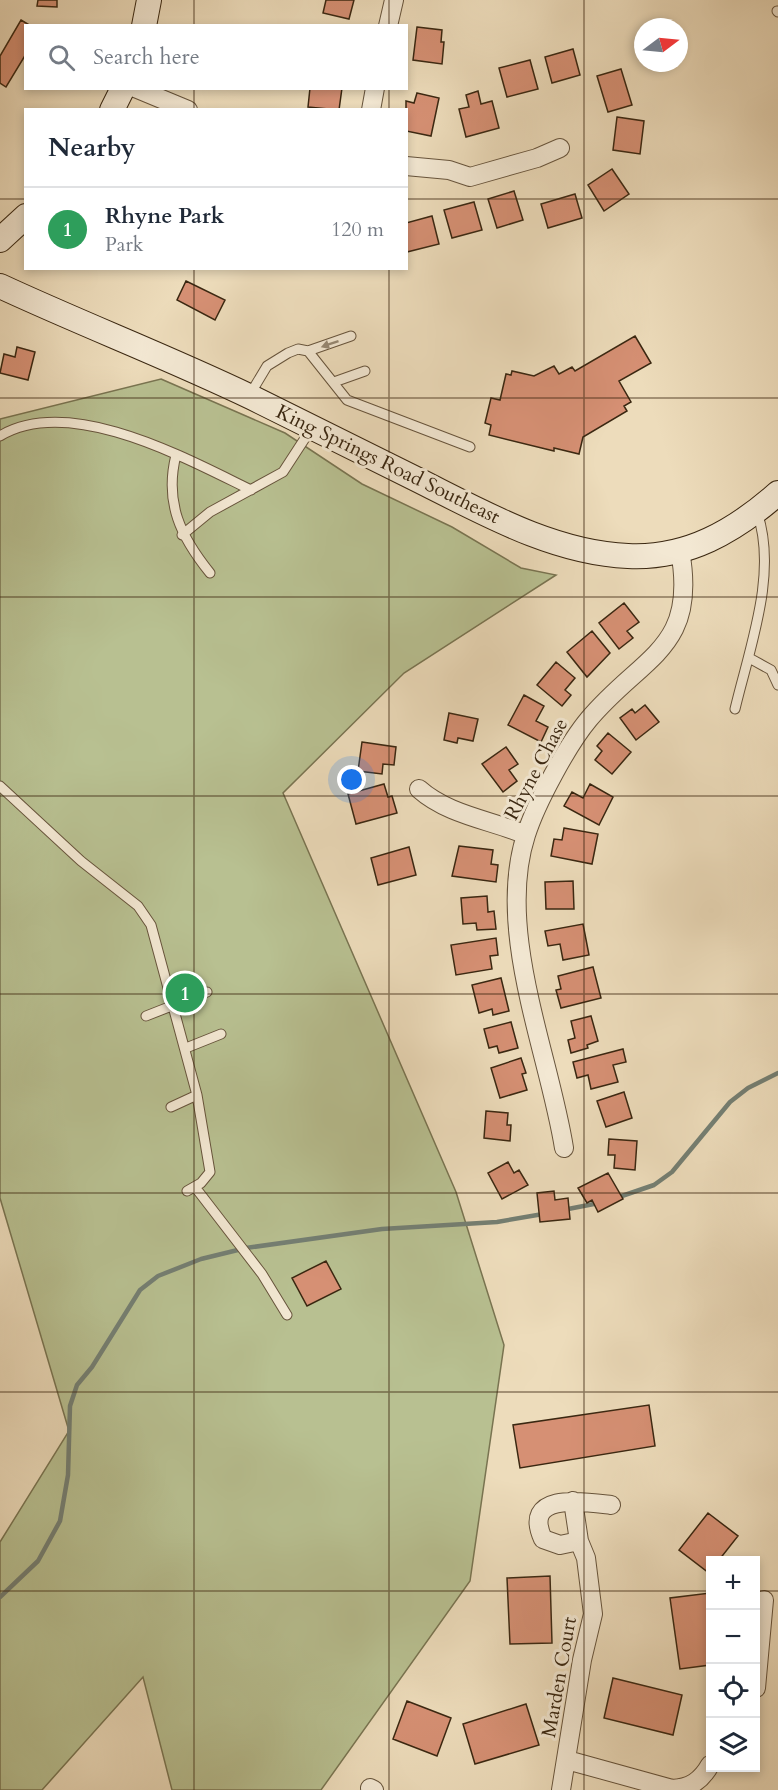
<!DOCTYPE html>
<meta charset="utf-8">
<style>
body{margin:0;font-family:Cardo,serif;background:#f6f6f7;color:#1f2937}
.controls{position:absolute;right:18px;bottom:18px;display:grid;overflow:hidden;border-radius:0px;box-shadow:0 3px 9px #0003}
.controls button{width:54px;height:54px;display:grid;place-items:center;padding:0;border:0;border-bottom:2px solid #e0e1e3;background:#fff;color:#1f2937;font:30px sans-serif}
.compass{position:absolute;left:634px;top:18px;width:54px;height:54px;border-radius:50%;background:#fff;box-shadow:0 3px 9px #0003;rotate:74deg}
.you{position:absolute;left:352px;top:780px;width:21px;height:21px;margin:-15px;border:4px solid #fff;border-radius:50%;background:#1a73e8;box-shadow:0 0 0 9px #1a73e833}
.badge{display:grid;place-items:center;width:39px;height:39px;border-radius:50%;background:#0f766e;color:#fff;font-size:20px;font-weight:700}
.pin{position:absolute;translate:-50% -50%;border:3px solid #fff;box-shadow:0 2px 6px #0006}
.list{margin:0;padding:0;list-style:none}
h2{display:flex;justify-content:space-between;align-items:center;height:78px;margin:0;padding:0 24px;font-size:26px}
h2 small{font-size:20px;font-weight:400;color:#747a83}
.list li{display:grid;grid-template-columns:39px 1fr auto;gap:18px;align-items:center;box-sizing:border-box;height:84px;padding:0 24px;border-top:2px solid #e0e1e3}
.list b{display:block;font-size:22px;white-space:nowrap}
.list p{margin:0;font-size:20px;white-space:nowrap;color:#747a83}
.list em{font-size:20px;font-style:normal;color:#747a83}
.icon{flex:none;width:33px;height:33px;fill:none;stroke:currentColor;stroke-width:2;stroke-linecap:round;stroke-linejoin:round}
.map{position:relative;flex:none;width:778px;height:1790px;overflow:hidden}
.search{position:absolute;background:#fff;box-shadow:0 3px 9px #0003;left:24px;top:24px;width:384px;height:66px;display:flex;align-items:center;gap:15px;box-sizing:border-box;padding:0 21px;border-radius:0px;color:#747a83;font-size:22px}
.panel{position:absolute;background:#fff;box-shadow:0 3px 9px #0003;left:24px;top:108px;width:384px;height:162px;border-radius:0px}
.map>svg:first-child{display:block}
.green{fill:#b8c091;stroke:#797451;stroke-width:1.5}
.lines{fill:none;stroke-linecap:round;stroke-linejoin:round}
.stream{stroke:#747f73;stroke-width:4.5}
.building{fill:#d69074;stroke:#3a2711;stroke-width:1.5}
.lane-casing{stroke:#67543c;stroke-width:11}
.street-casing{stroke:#67543c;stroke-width:20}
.secondary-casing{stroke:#3a2711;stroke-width:26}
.lane{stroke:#f3e8d3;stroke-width:9}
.street{stroke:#f3e8d3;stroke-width:18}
.secondary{stroke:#f3e8d3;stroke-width:24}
.oneway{fill:#968872}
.grid{fill:none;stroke:#3a2711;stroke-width:1.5;stroke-opacity:0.55}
.labels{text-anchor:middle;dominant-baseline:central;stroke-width:6;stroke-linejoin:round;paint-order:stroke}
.street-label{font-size:20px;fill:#3a2711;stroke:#f3e8d3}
</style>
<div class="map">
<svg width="778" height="1790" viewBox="0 0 778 1790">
<rect width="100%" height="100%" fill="#eddcbb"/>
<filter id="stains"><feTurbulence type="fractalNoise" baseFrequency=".00333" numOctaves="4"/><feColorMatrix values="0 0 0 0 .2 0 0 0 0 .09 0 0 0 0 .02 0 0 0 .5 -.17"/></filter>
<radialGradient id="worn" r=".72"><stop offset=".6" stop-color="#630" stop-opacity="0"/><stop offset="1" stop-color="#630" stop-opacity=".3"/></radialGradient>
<path class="green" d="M 161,379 L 285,433 L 362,484 L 452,527 L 521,568 L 556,575 L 404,673 L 283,793 L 456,1192 L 504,1345 L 470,1581 L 321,1790 L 172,1790 L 143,1677 L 42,1790 L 0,1790 L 0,1542 L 69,1431 L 0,1198 L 0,419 Z"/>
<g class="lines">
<path class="stream" d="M 616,1198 L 654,1185 L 672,1172 L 730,1102 L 748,1088 L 778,1073
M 563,1210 L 599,1203
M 0,1597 L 38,1561 L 60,1521 L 68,1475 L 70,1406 L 77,1385 L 92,1367 L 140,1290 L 158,1276 L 201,1259 L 246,1248 L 382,1229 L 497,1222 L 543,1214"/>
</g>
<path class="building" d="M 38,0 L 57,0 L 57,7 L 37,6 Z
M 326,0 L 354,0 L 349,19 L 323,13 Z
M 21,20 L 31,26 L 26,26 L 26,54 L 6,87 L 0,83 L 0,56 Z
M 417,27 L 442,30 L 441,42 L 444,42 L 442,64 L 413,60 Z
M 573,49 L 580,75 L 552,83 L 545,57 Z
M 530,60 L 538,89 L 507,97 L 499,68 Z
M 621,69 L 632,105 L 608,112 L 597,76 Z
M 310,88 L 342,88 L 339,110 L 308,107 Z
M 478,91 L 481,104 L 492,101 L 499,128 L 466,137 L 459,109 L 469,107 L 466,95 Z
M 417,93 L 439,98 L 431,136 L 406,131 L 406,101 L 414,103 Z
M 617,117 L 644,121 L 640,154 L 613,150 Z
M 612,169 L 629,194 L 604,211 L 588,185 Z
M 514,191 L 523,220 L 497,228 L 488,199 Z
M 575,194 L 582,218 L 548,228 L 541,204 Z
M 474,202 L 482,230 L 452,238 L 444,210 Z
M 432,216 L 439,244 L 407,252 L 406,223 Z
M 186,281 L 225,300 L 215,320 L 177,300 Z
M 635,336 L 651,363 L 619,381 L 631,402 L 624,406 L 627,411 L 583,437 L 579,454 L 554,448 L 554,451 L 489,435 L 491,425 L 485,423 L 491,398 L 500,400 L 506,374 L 511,375 L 512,371 L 534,376 L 554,366 L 559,374 L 572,367 L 575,371 Z
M 17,347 L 35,352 L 28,380 L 0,373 L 4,354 L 15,357 Z
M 624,603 L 639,622 L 627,631 L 633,638 L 619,649 L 599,623 Z
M 592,631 L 610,653 L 587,677 L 567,652 Z
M 556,662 L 575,678 L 565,690 L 571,695 L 562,706 L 537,685 Z
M 524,695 L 544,706 L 536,721 L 548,727 L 541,742 L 508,725 Z
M 645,705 L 659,722 L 636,740 L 620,718 L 632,709 L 635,713 Z
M 449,713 L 478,719 L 473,741 L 458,738 L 457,743 L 444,740 Z
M 608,733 L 631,752 L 612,774 L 595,760 L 602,751 L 597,746 Z
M 362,742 L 396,747 L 394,765 L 383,764 L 382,774 L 358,771 Z
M 506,747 L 518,764 L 509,770 L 517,781 L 503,792 L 482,764 Z
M 384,784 L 388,797 L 392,796 L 397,813 L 356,824 L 348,794 Z
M 590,784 L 613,797 L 599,825 L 564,806 L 572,792 L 583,798 Z
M 564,828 L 598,834 L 592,864 L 551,856 L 554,839 L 562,840 Z
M 459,846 L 493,850 L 491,864 L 498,865 L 496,882 L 452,876 Z
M 409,847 L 416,875 L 378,885 L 371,858 Z
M 573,881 L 574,909 L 546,909 L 545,882 Z
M 487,896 L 488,912 L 494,911 L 496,929 L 477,930 L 476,923 L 463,924 L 461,898 Z
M 583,924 L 589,955 L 563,960 L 560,944 L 548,946 L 545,931 Z
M 496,938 L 498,955 L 490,956 L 492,969 L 456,975 L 451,945 Z
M 593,967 L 601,998 L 561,1008 L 556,990 L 561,989 L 558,976 Z
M 501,978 L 509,1011 L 493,1015 L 492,1009 L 479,1013 L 472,985 Z
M 591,1016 L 598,1041 L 587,1045 L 588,1048 L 571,1053 L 568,1040 L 575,1038 L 571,1021 Z
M 511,1022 L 518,1048 L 499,1053 L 497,1046 L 489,1048 L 484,1029 Z
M 623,1049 L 626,1062 L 613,1065 L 618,1082 L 591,1089 L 588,1075 L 577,1078 L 573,1062 Z
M 521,1058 L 526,1073 L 522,1074 L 527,1090 L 500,1098 L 491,1068 Z
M 624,1092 L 632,1118 L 606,1127 L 597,1101 Z
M 486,1111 L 508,1113 L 507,1125 L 511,1125 L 510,1141 L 484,1138 Z
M 609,1139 L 637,1141 L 635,1170 L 614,1168 L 615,1155 L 608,1155 Z
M 508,1162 L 514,1173 L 519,1170 L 528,1185 L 502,1199 L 488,1173 Z
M 608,1173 L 623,1199 L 598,1212 L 592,1200 L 587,1203 L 578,1188 Z
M 554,1191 L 555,1200 L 568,1198 L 570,1219 L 540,1222 L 537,1193 Z
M 326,1261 L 341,1289 L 307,1306 L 292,1278 Z
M 649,1405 L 655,1446 L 520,1468 L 513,1425 Z
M 708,1513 L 738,1536 L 719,1560 L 710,1560 L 709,1573 L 679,1550 Z
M 550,1576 L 552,1643 L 510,1644 L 507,1578 Z
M 710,1593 L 710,1665 L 680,1669 L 670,1598 Z
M 613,1678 L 682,1695 L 673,1735 L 604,1718 Z
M 407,1701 L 451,1718 L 437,1756 L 393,1739 Z
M 526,1704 L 539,1745 L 475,1764 L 463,1724 Z"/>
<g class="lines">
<g class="lane-casing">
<path id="lane" d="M 777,11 L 778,12
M 308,351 L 347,400 L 470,447
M 334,382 L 365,371
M 249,396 L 267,366 L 288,353 L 298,349 L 308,351 L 351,336
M 0,436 C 70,394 187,459 251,490
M 176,455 C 164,503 181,537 210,573
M 182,535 L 210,512 L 283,472 L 311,429
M 751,659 L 771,670 L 778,685
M 735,709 C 750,646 778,573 757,512
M 0,786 L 81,861 L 138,906 L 151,925 L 197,1095 L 210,1172 L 201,1183 L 187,1191
M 146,1016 L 207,992
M 186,1048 L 221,1034
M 171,1107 L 197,1095
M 195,1187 L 262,1274 L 287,1315"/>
</g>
<g class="street-casing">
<path id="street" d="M 388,26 L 394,0
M 135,88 L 188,110
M 371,110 L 375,88
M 406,166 L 449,170 L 470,177 L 537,158 L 560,148
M 419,789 C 448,815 491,820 526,835
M 564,1148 C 549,1053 495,930 526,835 C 536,803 568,744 589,719 C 643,655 698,649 680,551
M 579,1541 L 560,1545 L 543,1539 C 521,1491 586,1502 611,1505
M 756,1688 L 764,1600
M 567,1760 L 672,1789 C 690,1788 701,1781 710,1765
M 370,1788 L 374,1790
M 561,1790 L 582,1660 L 593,1614 L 586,1558 L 579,1541 L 573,1501"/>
</g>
<g class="secondary-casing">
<path id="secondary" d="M 144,26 L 149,0
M 112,110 L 123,88
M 0,240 L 26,216
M 0,286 C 84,325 170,358 253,398 C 308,425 362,452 416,479 C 482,512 553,553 628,556 C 687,559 735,531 778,493"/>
</g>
<use href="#lane" class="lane"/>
<use href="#street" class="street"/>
<use href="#secondary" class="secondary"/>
</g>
<defs><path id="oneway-solid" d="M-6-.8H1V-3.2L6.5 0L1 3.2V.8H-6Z" transform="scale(1.5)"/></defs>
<use class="oneway" href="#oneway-solid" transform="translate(330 344) rotate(161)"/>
<path class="grid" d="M 194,0 L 194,26M 389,0 L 389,26M 584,0 L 584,1790M 194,88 L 194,110M 389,88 L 389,110M 0,199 L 26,199M 406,199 L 778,199M 194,268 L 194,1790M 389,268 L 389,1790M 0,398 L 778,398M 0,597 L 778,597M 0,796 L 778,796M 0,994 L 778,994M 0,1193 L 778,1193M 0,1392 L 778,1392M 0,1591 L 710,1591M 756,1591 L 778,1591"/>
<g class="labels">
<g class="street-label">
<text transform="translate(388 464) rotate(26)">King Springs Road Southeast</text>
<text transform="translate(536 769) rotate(-62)">Rhyne Chase</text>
<text transform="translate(559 1677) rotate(-80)">Marden Court</text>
</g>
</g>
<rect width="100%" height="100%" filter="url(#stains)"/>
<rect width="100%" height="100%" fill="url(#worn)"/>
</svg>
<div class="controls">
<button>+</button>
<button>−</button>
<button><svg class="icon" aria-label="locate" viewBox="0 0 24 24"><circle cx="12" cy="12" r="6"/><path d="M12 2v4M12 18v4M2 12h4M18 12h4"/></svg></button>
<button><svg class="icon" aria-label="layers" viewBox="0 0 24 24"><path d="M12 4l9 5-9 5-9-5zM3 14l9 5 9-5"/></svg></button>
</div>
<svg class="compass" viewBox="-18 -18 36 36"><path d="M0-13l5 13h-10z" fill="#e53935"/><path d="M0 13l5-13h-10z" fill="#747a83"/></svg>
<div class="you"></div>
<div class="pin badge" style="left:185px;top:993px;background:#2e9e5b">1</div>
<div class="search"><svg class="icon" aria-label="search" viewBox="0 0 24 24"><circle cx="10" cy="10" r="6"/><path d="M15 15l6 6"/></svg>Search here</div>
<section class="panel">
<h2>Nearby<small></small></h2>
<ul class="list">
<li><span class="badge" style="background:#2e9e5b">1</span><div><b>Rhyne Park</b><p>Park</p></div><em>120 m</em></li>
</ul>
</section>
</div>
